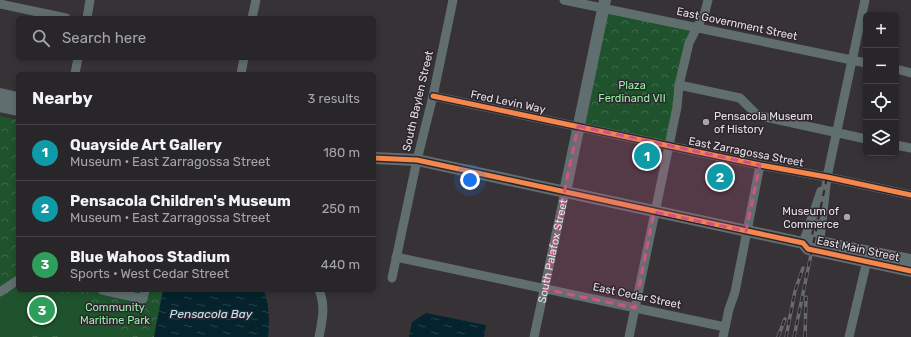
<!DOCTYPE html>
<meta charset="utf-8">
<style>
body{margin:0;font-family:Rubik,sans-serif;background:#343234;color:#f1f3f6}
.controls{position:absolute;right:12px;top:12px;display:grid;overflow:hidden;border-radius:6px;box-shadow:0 2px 6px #0003}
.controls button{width:36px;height:36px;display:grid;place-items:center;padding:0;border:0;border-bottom:1px solid #444345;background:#282628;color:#f1f3f6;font:20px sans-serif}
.you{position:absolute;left:470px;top:180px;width:14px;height:14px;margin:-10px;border:3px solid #fff;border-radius:50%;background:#1a73e8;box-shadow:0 0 0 6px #1a73e833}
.badge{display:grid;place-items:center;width:26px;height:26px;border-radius:50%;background:#8c9099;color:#fff;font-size:13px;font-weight:700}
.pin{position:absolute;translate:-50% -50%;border:2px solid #fff;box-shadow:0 1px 4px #0006}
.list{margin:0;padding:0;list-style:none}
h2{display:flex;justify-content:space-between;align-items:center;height:52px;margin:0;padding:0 16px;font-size:17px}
h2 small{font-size:13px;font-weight:400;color:#a5a5a8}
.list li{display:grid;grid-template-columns:26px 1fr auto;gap:12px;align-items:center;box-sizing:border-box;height:56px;padding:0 16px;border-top:1px solid #444345}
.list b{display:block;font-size:15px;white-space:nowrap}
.list p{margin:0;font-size:13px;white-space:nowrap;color:#a5a5a8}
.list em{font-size:13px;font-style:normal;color:#a5a5a8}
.icon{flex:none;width:22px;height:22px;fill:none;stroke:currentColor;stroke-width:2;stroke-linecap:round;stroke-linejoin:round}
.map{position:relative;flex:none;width:911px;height:337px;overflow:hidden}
.search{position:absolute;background:#282628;box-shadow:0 2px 6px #0003;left:16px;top:16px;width:360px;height:44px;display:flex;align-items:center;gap:10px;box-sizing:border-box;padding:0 14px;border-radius:6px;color:#a5a5a8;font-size:15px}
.panel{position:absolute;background:#282628;box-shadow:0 2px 6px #0003;left:16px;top:72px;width:360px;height:220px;border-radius:6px}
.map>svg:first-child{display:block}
.park{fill:url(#park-crowns)}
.garden{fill:#1f532d}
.water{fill:url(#water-ripples)}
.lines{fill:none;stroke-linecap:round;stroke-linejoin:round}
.minor{stroke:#616e6e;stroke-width:9}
.major{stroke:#616e6f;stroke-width:12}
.rail-casing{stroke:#666a6d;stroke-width:3.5}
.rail{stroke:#2e262e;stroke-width:2;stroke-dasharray:6;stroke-linecap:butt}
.cycleway-casing{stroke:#2e262e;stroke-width:8}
.cycleway{stroke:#f5874c;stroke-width:5}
.marked{fill:#cd5585;fill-opacity:0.2;stroke:#cd5585;stroke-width:3;stroke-dasharray:8 5;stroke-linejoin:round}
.poi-dot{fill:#aaa4aa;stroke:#2e262e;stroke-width:1.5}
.labels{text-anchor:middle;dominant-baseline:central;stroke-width:3;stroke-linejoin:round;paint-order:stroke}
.street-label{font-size:11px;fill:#e8e2e8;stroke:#2e262e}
.park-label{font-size:11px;fill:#93f0a5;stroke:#2e262e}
.poi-label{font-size:11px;fill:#e8e2e8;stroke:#2e262e;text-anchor:start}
.water-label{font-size:12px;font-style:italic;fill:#bbebfb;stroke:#2e262e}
</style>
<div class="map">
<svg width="911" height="337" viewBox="0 0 911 337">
<defs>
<pattern id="park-crowns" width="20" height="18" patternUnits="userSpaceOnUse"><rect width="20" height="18" fill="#1f532d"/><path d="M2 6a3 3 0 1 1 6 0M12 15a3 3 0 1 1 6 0" fill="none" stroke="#406b4b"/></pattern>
<pattern id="water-ripples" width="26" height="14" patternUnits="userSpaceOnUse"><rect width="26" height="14" fill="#05232c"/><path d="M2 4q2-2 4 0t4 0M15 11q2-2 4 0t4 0" fill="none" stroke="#29434b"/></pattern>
</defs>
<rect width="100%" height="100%" fill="#363236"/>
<path class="park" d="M 603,8 L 697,28 L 669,146 L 578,126 Z
M 0,116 L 18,120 L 18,290 L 163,290 L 154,337 L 0,337 Z"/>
<path class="garden" d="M 24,290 L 33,292 L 34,290 L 41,290 L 84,299 L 83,304 L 86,305 L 84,315 L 110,326 L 133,337 L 64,337 L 26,330 L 22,331 L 18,337 L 0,337 L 0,305 Z"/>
<path class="water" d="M 163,290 L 264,290 C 269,305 270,321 268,337 L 154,337 Z
M 426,313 L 486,325 L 484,337 L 409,337 L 412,322 Z"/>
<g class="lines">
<g class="minor">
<path d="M 564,0 L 866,63"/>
<path d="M 0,4 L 66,18"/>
<path d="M 87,18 L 90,0"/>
<path d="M 252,18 L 256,0"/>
<path d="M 896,69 L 911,73"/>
<path d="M 75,74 L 78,58"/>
<path d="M 241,74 L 244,58"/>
<path d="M 679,85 L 740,98 L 756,114 L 760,116 L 866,139"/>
<path d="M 433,96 L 760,165 L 827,177 L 911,195"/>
<path d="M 896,145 L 911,148"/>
<path d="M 803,243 L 821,191"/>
<path d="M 819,247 L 827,177 L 865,0"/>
<path d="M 396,257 L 725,327"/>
<path d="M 392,278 L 417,160 L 433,96 L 453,0"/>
<path d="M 102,290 L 143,299 L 145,290"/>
<path d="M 319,290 C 326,306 322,321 319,337"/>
<path d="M 0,292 L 18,280"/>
<path id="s1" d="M 534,337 L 565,192"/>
<path d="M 629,337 L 677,107 L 679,85 L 689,43 L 705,12 L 708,0"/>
<path d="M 723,337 L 729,309 L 735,292 L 760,165"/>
<path d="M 849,337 L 868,256"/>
</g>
<path class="major" d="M 0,94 L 18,98
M 0,106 L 18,110
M 374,158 L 417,160 L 803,243
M 565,192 L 605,0
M 803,243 L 808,249 L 911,271
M 803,243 L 810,240 L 814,241 L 911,260"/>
<g class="rail-casing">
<path id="rail" d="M 778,337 L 785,319
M 786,337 L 795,291 L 803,268
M 794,337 L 827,177
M 805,337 L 806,297"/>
</g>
<use href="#rail" class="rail"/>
<g class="cycleway-casing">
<path id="cycleway" d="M 433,96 L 760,165 L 827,177 L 911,195
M 374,158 L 417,160 L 803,243 L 808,249 L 911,271"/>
</g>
<use href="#cycleway" class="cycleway"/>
</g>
<path class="marked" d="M 578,126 L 760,165 L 746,231 L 654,212 L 635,308 L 544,289 Z"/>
<g class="poi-dot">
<circle cx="706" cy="122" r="4"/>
<circle cx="847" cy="217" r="4"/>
</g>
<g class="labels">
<g class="street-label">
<text transform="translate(737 24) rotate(12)">East Government Street</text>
<text transform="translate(418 101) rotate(-77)">South Baylen Street</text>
<text transform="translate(508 102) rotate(12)">Fred Levin Way</text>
<text transform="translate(746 152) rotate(11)">East Zarragossa Street</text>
<text transform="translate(858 249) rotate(12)">East Main Street</text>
<text stroke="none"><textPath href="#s1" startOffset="88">South Palafox Street</textPath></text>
<text transform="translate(637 296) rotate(12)">East Cedar Street</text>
</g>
<g class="park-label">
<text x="632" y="85">Plaza<tspan x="632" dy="13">Ferdinand VII</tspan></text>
<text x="115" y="307">Community<tspan x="115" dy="13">Maritime Park</tspan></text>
</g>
<g class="poi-label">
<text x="714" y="116">Pensacola Museum<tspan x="714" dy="13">of History</tspan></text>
<text x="839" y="211" text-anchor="end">Museum of<tspan x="839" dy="13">Commerce</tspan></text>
</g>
<g class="water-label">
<text x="211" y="314">Pensacola Bay</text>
</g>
</g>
</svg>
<div class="controls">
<button>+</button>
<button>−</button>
<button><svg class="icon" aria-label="locate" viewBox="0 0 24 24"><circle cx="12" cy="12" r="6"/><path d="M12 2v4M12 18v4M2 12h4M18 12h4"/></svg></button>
<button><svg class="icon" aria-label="layers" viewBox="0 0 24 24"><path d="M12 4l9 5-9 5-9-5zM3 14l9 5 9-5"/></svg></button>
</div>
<div class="you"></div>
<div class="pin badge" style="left:647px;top:156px;background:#0f9aa8">1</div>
<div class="pin badge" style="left:720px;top:177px;background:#0f9aa8">2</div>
<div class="pin badge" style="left:42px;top:310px;background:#2e9e5b">3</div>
<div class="search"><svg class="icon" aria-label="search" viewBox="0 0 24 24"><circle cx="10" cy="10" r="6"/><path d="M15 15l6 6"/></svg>Search here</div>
<section class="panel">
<h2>Nearby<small>3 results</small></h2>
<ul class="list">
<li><span class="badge" style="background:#0f9aa8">1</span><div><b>Quayside Art Gallery</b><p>Museum · East Zarragossa Street</p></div><em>180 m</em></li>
<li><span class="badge" style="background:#0f9aa8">2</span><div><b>Pensacola Children's Museum</b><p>Museum · East Zarragossa Street</p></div><em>250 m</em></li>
<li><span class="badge" style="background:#2e9e5b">3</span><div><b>Blue Wahoos Stadium</b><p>Sports · West Cedar Street</p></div><em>440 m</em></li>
</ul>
</section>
</div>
